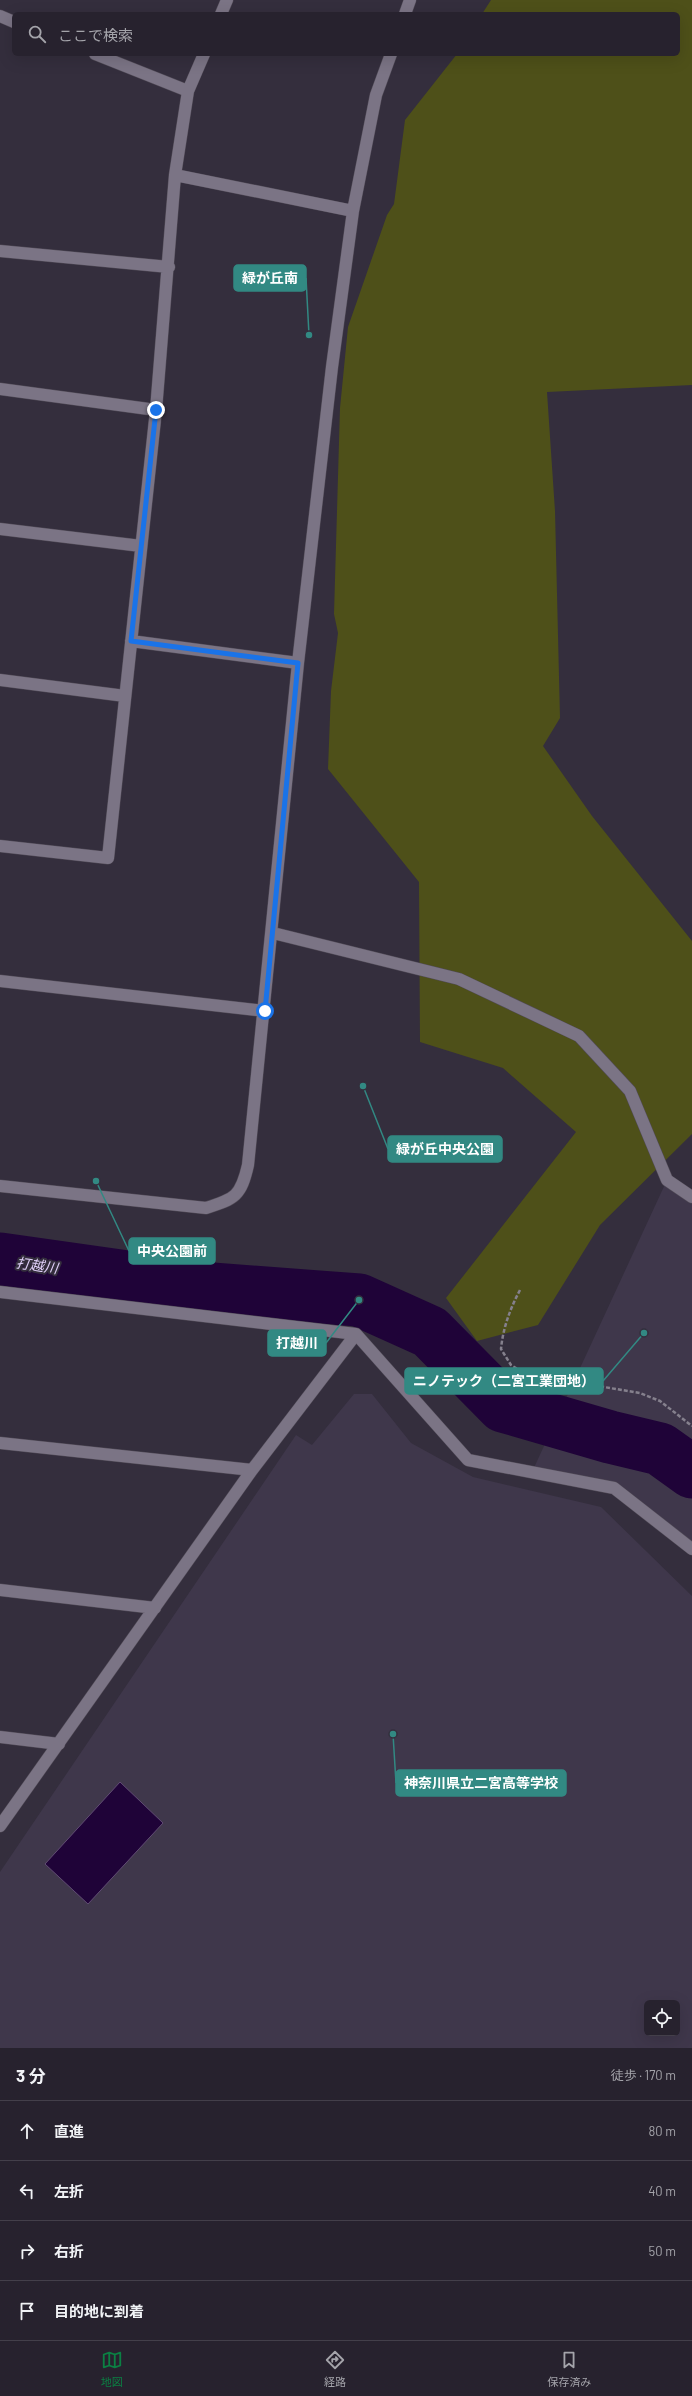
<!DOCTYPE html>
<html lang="ja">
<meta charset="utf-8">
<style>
body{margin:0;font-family:Barlow,"Noto Sans JP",sans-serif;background:#2f2a36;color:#f1f3f6}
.controls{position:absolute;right:12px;bottom:12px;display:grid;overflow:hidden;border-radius:6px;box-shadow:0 4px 16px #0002}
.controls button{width:36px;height:36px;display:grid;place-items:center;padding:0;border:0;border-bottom:1px solid #433f4a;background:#27222e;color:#f1f3f6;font:20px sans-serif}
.stop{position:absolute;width:12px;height:12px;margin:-9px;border:3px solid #1a73e8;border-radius:50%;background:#fff}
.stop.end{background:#1a73e8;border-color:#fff;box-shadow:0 1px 4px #0008}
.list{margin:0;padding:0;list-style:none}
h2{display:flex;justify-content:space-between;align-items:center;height:52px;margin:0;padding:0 16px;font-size:17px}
h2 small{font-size:13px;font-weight:400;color:#a4a4aa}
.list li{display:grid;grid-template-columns:26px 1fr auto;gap:12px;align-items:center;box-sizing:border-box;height:60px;padding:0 16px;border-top:1px solid #433f4a}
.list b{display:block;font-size:15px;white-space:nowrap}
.list em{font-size:13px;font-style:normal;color:#a4a4aa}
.icon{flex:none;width:22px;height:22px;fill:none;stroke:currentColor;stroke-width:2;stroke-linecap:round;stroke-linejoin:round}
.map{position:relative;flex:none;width:692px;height:2048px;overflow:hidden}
.search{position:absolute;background:#27222e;box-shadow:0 4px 16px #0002;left:12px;right:12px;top:12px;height:44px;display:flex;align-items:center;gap:10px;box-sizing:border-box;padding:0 14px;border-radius:6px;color:#a4a4aa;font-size:15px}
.sheet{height:292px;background:#27222e}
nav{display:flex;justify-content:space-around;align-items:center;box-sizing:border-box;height:56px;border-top:1px solid #433f4a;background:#27222e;font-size:11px;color:#a4a4aa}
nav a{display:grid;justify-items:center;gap:2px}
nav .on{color:#0b8043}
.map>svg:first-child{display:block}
.built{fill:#3f374b;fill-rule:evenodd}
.green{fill:#4e5019}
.water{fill:#1f0338;stroke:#604b73}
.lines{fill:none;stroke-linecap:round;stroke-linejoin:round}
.river{stroke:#1f0338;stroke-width:53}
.minor-casing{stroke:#514b57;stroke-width:13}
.path{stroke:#85808d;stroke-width:2.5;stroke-dasharray:4 2;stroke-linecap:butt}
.minor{stroke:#7b7485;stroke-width:12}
.route{stroke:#1a73e8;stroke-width:5}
.labels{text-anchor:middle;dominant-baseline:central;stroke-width:4;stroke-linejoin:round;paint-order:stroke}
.water-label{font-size:14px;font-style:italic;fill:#e1d0fa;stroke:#342e3d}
.leader{fill:none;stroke:#328983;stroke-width:1.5}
.callout-dot{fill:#328983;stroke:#342e3d;stroke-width:1.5}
.callout{fill:#328983;stroke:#328983;stroke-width:1.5}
.callout-label{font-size:14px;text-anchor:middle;font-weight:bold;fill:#fff}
</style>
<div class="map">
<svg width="692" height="2048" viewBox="0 0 692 2048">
<rect width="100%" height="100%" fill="#342e3d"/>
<path class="built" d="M 667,1180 L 692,1194 L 692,1549 L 624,1496 L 532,1472 Z
M 354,1394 L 372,1394 L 411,1443 L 473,1477 L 601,1507 L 692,1596 L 692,2048 L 0,2048 L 0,1872 L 296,1435 L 312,1445 ZM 647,2003 L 677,2003 L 677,2033 L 647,2033 Z"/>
<path class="green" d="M 491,0 L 692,0 L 692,385 L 547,392 L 555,511 L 560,718 L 543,746 L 592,816 L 692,941 L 692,1134 L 600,1225 L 538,1325 L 477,1341 L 446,1298 L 576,1132 L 503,1068 L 420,1042 L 419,882 L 328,769 L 331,691 L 338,633 L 334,614 L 340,408 L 348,327 L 387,215 L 394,204 L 405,120 L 457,54 L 678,54 L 678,14 L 482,14 Z"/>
<path class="water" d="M 120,1782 L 163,1823 L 88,1904 L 45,1864 Z"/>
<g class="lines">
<path class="river" d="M 0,1259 L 212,1289 L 359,1300 L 430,1332 L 503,1406 L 610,1437 L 660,1449 L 692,1472"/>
<g class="minor-casing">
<path id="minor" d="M 221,14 L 227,0
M 405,14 L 410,0
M 0,16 L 14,22
M 95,54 L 188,91
M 175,175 L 353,211
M 0,251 L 169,267
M 0,389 L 156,410
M 0,529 L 141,546
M 131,641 L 298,663
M 0,680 L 125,696
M 0,846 L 108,858 L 156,410 L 175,175 L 188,91 L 204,54
M 273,933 L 459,979 L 579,1036 L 630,1091 L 667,1180 L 692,1197
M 0,981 L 265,1011
M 0,1186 L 206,1208 C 235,1199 241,1196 248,1165 L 298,663 L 332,367 L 353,211 L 376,95 L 391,54
M 0,1292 L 356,1334 L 468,1460 L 614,1488 L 692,1549
M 0,1443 L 252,1470
M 0,1590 L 155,1608
M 0,1737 L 59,1744
M 0,1826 L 252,1470 L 356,1334"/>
</g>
<path class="path" d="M 520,1290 C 510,1309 503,1328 501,1349 L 511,1365 L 525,1374 L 640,1393 L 660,1401 L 692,1426"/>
<use href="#minor" class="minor"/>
</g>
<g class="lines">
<path class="route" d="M 156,410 L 131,641 L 298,663 L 265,1011"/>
</g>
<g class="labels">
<g class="water-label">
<text transform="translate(37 1265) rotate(8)">打越川</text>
</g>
</g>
<path class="leader" d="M309 335L306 278M363 1086L388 1149M96 1181L129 1251M359 1300L326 1343M644 1333L603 1381M393 1734L396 1783"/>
<g class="callout-dot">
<circle cx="309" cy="335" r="4"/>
<circle cx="363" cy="1086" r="4"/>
<circle cx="96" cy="1181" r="4"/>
<circle cx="359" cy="1300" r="4"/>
<circle cx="644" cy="1333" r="4"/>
<circle cx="393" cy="1734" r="4"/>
</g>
<g class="callout">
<rect x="234" y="265" width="72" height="26" rx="4"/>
<rect x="388" y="1136" width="114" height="26" rx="4"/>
<rect x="129" y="1238" width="86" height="26" rx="4"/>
<rect x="268" y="1330" width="58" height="26" rx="4"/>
<rect x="405" y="1368" width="198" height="26" rx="4"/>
<rect x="396" y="1770" width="170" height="26" rx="4"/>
</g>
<g class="callout-label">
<text x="270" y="283">緑が丘南</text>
<text x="445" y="1154">緑が丘中央公園</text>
<text x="172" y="1256">中央公園前</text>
<text x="297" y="1348">打越川</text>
<text x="504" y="1386">ニノテック（二宮工業団地）</text>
<text x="481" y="1788">神奈川県立二宮高等学校</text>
</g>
</svg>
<div class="controls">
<button><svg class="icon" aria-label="locate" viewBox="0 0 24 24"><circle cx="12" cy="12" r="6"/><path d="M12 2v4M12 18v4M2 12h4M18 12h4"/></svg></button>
</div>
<div class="stop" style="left:265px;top:1011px"></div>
<div class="stop end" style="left:156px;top:410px"></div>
<div class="search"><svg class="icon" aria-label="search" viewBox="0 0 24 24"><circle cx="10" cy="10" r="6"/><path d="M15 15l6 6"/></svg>ここで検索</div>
</div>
<section class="sheet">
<h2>3 分<small>徒歩 · 170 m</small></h2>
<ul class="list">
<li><svg class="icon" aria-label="ahead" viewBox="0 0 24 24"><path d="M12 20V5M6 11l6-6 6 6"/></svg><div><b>直進</b></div><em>80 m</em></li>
<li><svg class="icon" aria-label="left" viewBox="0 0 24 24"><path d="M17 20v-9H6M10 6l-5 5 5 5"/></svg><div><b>左折</b></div><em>40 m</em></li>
<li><svg class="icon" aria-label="right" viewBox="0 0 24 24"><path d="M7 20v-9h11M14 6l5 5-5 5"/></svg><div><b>右折</b></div><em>50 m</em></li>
<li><svg class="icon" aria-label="arrive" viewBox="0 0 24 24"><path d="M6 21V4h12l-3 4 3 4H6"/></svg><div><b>目的地に到着</b></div></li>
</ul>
</section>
<nav>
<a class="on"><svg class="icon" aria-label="map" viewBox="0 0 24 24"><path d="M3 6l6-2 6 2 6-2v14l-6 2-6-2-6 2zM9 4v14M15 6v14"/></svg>地図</a>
<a><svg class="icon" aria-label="directions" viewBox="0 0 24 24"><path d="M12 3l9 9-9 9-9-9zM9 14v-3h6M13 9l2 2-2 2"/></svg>経路</a>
<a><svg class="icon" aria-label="saved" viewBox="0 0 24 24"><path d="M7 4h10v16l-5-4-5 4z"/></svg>保存済み</a>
</nav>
